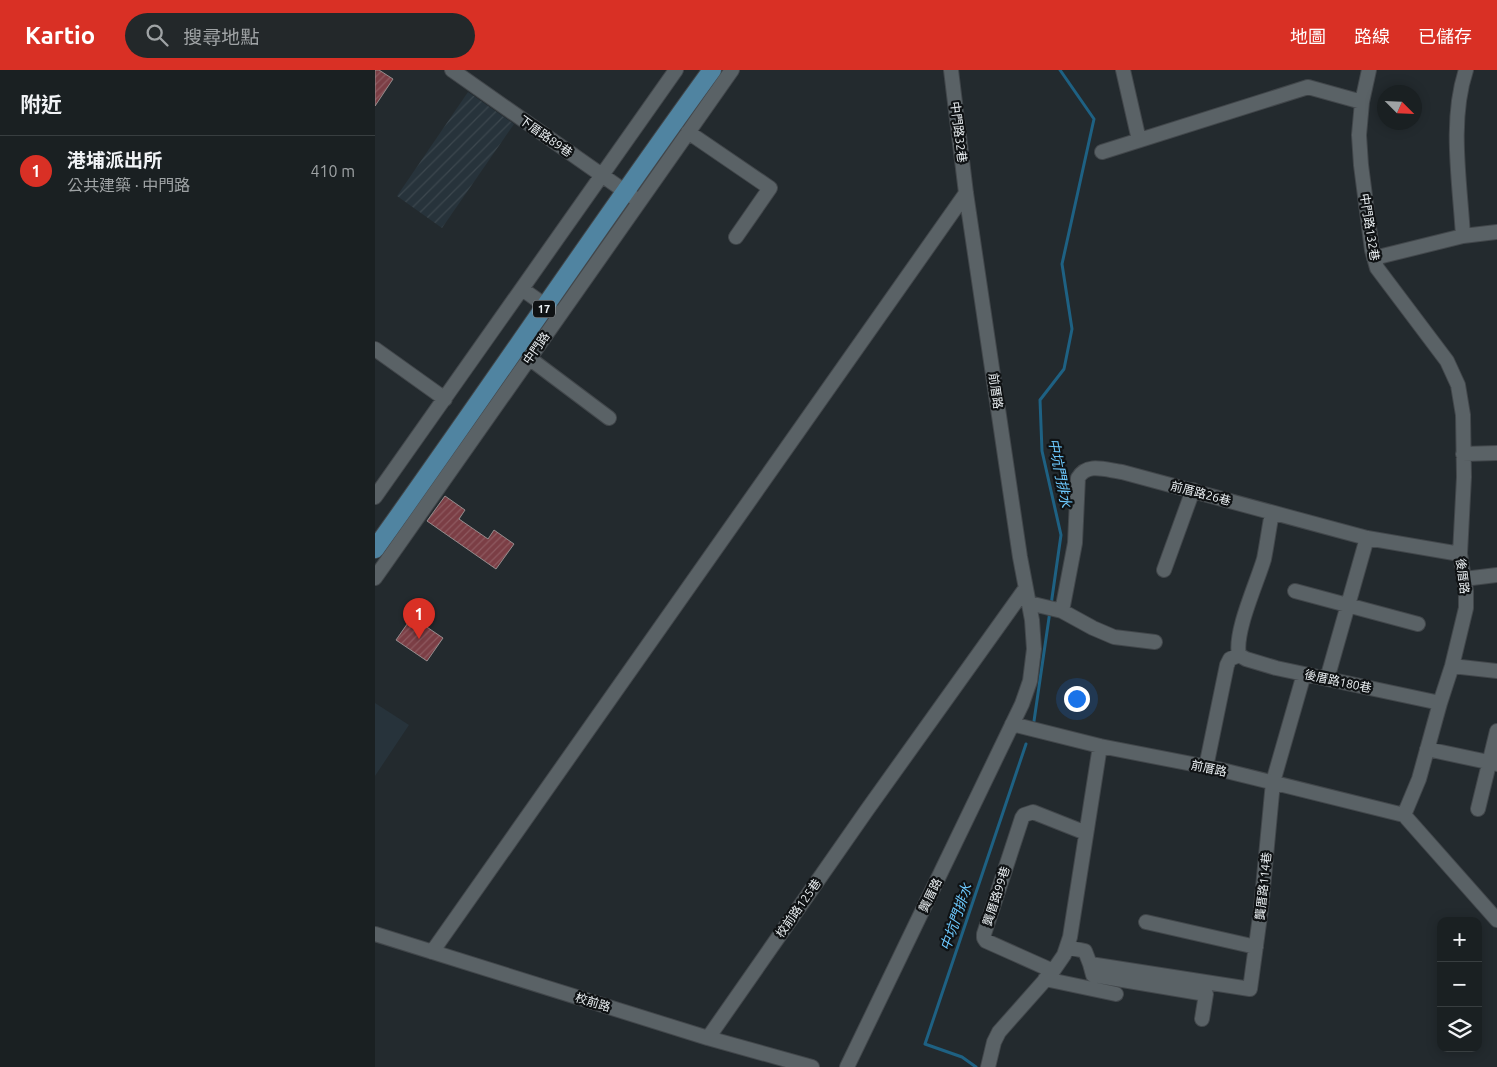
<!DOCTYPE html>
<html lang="zh-TW">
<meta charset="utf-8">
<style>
body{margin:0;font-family:Ubuntu,"Noto Sans TC",sans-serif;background:#23282a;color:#f1f3f6}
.controls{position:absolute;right:15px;bottom:15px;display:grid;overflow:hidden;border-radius:10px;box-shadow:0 2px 12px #0003}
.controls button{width:45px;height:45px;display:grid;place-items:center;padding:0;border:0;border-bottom:1px solid #383e40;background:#1a2022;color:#f1f3f6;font:25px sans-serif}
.compass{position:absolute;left:1002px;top:15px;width:45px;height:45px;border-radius:50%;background:#1a2022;box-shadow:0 2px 12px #0003;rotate:114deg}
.you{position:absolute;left:701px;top:628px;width:18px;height:18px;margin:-12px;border:4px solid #fff;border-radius:50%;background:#1a73e8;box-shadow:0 0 0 8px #1a73e833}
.badge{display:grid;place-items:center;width:32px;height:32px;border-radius:50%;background:#d93025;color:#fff;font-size:16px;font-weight:700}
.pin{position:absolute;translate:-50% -41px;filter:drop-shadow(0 1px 2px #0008)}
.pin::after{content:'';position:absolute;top:26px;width:18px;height:15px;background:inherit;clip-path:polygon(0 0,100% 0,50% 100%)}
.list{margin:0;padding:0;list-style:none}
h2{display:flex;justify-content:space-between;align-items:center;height:65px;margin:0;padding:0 20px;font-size:21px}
h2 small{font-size:16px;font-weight:400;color:#9fa3a5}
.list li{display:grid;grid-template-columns:32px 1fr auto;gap:15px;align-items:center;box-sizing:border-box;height:70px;padding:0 20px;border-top:1px solid #383e40}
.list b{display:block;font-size:19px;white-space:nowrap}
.list p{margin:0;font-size:16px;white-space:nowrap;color:#9fa3a5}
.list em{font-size:16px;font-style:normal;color:#9fa3a5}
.icon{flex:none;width:28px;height:28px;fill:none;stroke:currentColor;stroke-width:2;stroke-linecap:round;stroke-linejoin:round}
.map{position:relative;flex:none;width:1122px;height:997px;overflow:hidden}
header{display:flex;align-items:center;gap:30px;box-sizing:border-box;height:70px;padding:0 25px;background:#d93025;color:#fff}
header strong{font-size:24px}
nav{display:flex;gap:28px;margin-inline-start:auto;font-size:18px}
.search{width:350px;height:45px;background:#23282a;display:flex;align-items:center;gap:12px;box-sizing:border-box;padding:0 18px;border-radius:28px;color:#9fa3a5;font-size:19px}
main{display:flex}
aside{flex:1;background:#1a2022}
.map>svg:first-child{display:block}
.built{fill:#27333b}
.industrial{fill:url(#industrial-furrows)}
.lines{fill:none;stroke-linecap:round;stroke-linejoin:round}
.stream{stroke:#1e6183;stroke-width:3}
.building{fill:url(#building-hatch);stroke:#968c8d}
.minor-casing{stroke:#42474b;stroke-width:16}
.major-casing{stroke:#42474b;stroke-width:20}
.minor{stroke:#5a6266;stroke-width:14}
.major{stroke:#5084a1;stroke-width:18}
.labels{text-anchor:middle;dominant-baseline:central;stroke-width:4.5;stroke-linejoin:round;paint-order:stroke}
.shield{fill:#0f1214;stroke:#a9adb0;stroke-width:1}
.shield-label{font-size:11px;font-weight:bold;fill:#ebf0f3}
.street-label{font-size:12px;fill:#ebf0f3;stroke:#0f1214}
.water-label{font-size:14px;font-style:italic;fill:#6dc9fe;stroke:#0f1214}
</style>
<header>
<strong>Kartio</strong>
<div class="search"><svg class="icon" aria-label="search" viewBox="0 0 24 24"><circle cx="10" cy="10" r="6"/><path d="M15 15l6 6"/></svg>搜尋地點</div>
<nav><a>地圖</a><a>路線</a><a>已儲存</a></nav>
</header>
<main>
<aside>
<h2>附近<small></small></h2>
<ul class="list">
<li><span class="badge">1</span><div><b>港埔派出所</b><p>公共建築 · 中門路</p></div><em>410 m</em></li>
</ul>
</aside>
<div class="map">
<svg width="1122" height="997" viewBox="0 0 1122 997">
<defs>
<pattern id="industrial-furrows" width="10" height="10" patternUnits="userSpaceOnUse" patternTransform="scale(1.25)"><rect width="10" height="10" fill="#27333b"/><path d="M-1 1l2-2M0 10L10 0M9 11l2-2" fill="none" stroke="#3c474e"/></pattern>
<pattern id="building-hatch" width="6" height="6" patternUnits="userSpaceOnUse" patternTransform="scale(1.25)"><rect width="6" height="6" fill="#7b3e45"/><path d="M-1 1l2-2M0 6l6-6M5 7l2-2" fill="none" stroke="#8e5a60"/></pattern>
</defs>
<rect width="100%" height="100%" fill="#232a2e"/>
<path class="built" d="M 0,633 L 34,655 L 0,706 Z"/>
<path class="industrial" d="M 93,22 L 139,54 L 67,158 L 22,126 Z"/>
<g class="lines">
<path class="stream" d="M 676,535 L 686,465 L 667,381 L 665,330 L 689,299 L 697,259 L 687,194 L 719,49 L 685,0
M 659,651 L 675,541
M 601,997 L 587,987 L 550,974 L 651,674"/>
</g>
<path class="building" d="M 0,0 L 4,0 L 18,9 L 0,36 Z
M 70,426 L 90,440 L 84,449 L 113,469 L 119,460 L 139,474 L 121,499 L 52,451 Z
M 37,547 L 68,568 L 52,591 L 21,570 Z"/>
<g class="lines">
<g class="minor-casing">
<path id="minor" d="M 77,0 L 258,127
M 748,0 L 764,70
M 994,0 L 987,32 L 984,65 L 986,95 L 997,180 L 1002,198 L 1072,291 L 1083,315 L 1088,345 L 1089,407 L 1085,484 L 1091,521 L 1091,538 L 1077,596 L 1065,633 L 1044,709 L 1029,745
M 313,62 L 395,118 L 361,167
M 727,82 L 933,17 L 987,32
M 1088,166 C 1085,113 1074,51 1091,0
M 999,188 L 1088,166 L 1122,162
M 147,219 L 178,241
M 0,279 L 70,329
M 154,288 L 234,348
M 1088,384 L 1122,383
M 0,427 L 301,0
M 789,500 L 818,420
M 0,508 L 357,0
M 1089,509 L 1122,505
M 920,521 L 1043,554
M 654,533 L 687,541 L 718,558 L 739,567 L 780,572
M 687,541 L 700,473 L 703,408 C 712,392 731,400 747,402 L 992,468 L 1085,484
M 864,585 L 871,589 L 901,598 L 1065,633
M 864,585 C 859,562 882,513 889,489 C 892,474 894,458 897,443
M 1077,596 L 1122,601
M 952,609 L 992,468
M 637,654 L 725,676 L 843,699 L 1029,745 L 1122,850
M 1052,679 L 1122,694
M 831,697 L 852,595 L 855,589 L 864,585
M 1103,739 L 1122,661
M 771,852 L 881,877
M 0,864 L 333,968 L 437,997
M 692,877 L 710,881 L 715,894 L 875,919 L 886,839 L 898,712 L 929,604
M 57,882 L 591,123
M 715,894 L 718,905 L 831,924 L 827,949
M 678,901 L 611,871 L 609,868 L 609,864 L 647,748 L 649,745 L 658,742 L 711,763
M 670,909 L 741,924
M 333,968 L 492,740 L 650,519
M 472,997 L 647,634 L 655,611 L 659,579 L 657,550 L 645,487 L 591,123 L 576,0
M 613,997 L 619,972 L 624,962 L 678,901 L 689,885 L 695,867 L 725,676"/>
</g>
<g class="major-casing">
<path id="major" d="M 0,479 C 114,320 222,158 337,0"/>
</g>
<use href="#minor" class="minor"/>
<use href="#major" class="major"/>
</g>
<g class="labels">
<rect class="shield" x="158" y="230.5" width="22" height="17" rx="4"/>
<g class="shield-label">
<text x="169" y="239">17</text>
</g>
<g class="street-label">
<text transform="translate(584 62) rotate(83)">中門路32巷</text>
<text transform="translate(171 66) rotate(35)">下厝路89巷</text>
<text transform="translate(995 157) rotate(81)">中門路132巷</text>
<text transform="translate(161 278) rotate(-55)">中門路</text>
<text transform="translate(621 321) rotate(82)">前厝路</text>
<text transform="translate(826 423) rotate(15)">前厝路26巷</text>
<text transform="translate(1088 506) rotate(83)">後厝路</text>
<text transform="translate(963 611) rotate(12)">後厝路180巷</text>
<text transform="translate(834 698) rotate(12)">前厝路</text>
<text transform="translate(888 816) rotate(-84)">龔厝路114巷</text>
<text transform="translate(555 825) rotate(-64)">龔厝路</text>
<text transform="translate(621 826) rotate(-72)">龔厝路99巷</text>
<text transform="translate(423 838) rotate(-55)">校前路125巷</text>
<text transform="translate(218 932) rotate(17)">校前路</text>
</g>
<g class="water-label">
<text transform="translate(685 403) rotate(79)">中坑門排水</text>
<text transform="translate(581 847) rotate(-71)">中坑門排水</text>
</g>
</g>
</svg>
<div class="controls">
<button>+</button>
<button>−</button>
<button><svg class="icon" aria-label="layers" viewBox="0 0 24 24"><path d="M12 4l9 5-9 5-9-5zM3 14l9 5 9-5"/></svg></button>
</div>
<svg class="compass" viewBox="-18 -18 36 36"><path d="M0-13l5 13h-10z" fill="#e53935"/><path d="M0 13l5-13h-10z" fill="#9fa3a5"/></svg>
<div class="you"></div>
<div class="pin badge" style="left:44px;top:569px">1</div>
</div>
</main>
